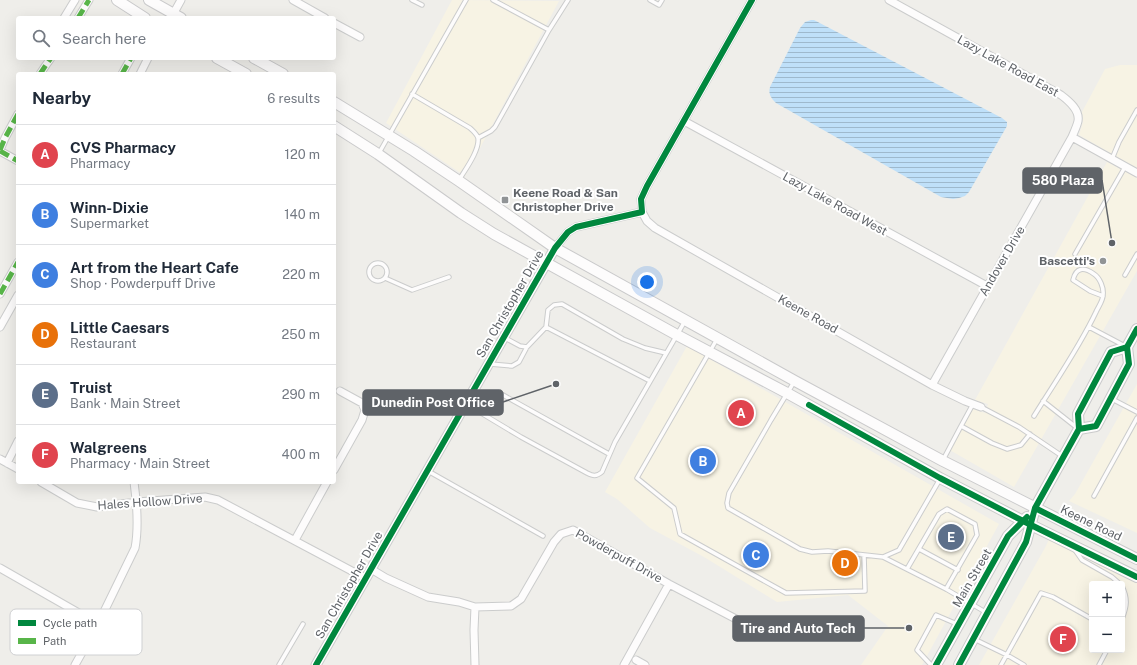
<!DOCTYPE html>
<meta charset="utf-8">
<style>
body{margin:0;font-family:"Public Sans",sans-serif;background:#f6f6f7;color:#1f2937}
.controls{position:absolute;right:12px;bottom:12px;display:grid;overflow:hidden;border-radius:4px;box-shadow:0 4px 16px #0002}
.controls button{width:36px;height:36px;display:grid;place-items:center;padding:0;border:0;border-bottom:1px solid #e0e1e3;background:#fff;color:#1f2937;font:20px sans-serif}
.you{position:absolute;left:647px;top:282px;width:14px;height:14px;margin:-10px;border:3px solid #fff;border-radius:50%;background:#1a73e8;box-shadow:0 0 0 6px #1a73e833}
.badge{display:grid;place-items:center;width:26px;height:26px;border-radius:50%;background:#919496;color:#fff;font-size:13px;font-weight:700}
.pin{position:absolute;translate:-50% -50%;border:2px solid #fff;box-shadow:0 1px 4px #0006}
.list{margin:0;padding:0;list-style:none}
h2{display:flex;justify-content:space-between;align-items:center;height:52px;margin:0;padding:0 16px;font-size:17px}
h2 small{font-size:13px;font-weight:400;color:#747a83}
.list li{display:grid;grid-template-columns:26px 1fr auto;gap:12px;align-items:center;box-sizing:border-box;height:60px;padding:0 16px;border-top:1px solid #e0e1e3}
.list b{display:block;font-size:15px;white-space:nowrap}
.list p{margin:0;font-size:13px;white-space:nowrap;color:#747a83}
.list em{font-size:13px;font-style:normal;color:#747a83}
.icon{flex:none;width:22px;height:22px;fill:none;stroke:currentColor;stroke-width:2;stroke-linecap:round;stroke-linejoin:round}
.map{position:relative;flex:none;width:1137px;height:665px;overflow:hidden}
.search{position:absolute;background:#fff;box-shadow:0 4px 16px #0002;left:16px;top:16px;width:320px;height:44px;display:flex;align-items:center;gap:10px;box-sizing:border-box;padding:0 14px;border-radius:4px;color:#747a83;font-size:15px}
.panel{position:absolute;background:#fff;box-shadow:0 4px 16px #0002;left:16px;top:72px;width:320px;height:412px;border-radius:4px}
.map>svg:first-child{display:block}
.commercial{fill:#f7f3e4;fill-rule:evenodd}
.water{fill:url(#water-rules)}
.lines{fill:none;stroke-linecap:round;stroke-linejoin:round}
.service-casing{stroke:#cbcccc;stroke-width:5.5}
.minor-casing{stroke:#cbcccc;stroke-width:9}
.tertiary-casing{stroke:#cbcccc;stroke-width:11}
.secondary-casing{stroke:#cacacb;stroke-width:12}
.service{stroke:#fdfcfc;stroke-width:3.5}
.minor{stroke:#fdfcfc;stroke-width:7}
.tertiary{stroke:#fdfcfc;stroke-width:9}
.secondary{stroke:#fdfcfc;stroke-width:10}
.quiet{stroke:#58b549;stroke-width:5;stroke-dasharray:10 5;stroke-linecap:butt}
.cycleway-casing{stroke:#fff;stroke-width:8}
.cycleway{stroke:#00873e;stroke-width:6}
.poi-dot{fill:#919496;stroke:#fff;stroke-width:1.5}
.labels{text-anchor:middle;dominant-baseline:central;stroke-width:4;stroke-linejoin:round;paint-order:stroke}
.street-label{font-size:12px;fill:#5f6368;stroke:#fff}
.poi-label{font-size:12px;font-weight:bold;fill:#5f6368;stroke:#fff;text-anchor:start}
.key{fill:#fff;stroke:#cfd0d2;stroke-width:1}
.key-label{font-size:11px;fill:#5f6368}
.leader{fill:none;stroke:#5f6368;stroke-width:1.5}
.callout-dot{fill:#5f6368;stroke:#fff;stroke-width:1.5}
.callout{fill:#5f6368;stroke:#5f6368;stroke-width:1.5}
.callout-label{font-size:13px;text-anchor:middle;font-weight:bold;fill:#fff}
</style>
<div class="map">
<svg width="1137" height="665" viewBox="0 0 1137 665">
<defs>
<pattern id="water-rules" width="6" height="5" patternUnits="userSpaceOnUse"><rect width="6" height="5" fill="#bfe0f9"/><path d="M0 2.5h6" fill="none" stroke="#9eb9cd"/></pattern>
</defs>
<rect width="100%" height="100%" fill="#efeeea"/>
<path class="commercial" d="M 452,0 L 559,1 L 465,176 L 386,123 Z
M 1120,65 L 1137,65 L 1137,168 L 1079,135 L 1083,122 L 1082,112 L 1105,69 Z
M 1107,162 L 1137,178 L 1137,271 L 1014,487 L 948,449 L 970,408 L 985,413 L 988,404 L 975,400 Z
M 687,346 L 999,524 L 922,665 L 861,665 L 888,626 L 848,595 L 777,602 L 704,557 L 650,528 L 617,499 L 605,492 Z
M 1137,384 L 1137,533 L 1069,501 L 1075,494 Z
M 1049,539 L 1137,582 L 1137,665 L 979,665 L 1046,546 ZM 1092,584 L 1122,584 L 1122,650 L 1092,650 Z"/>
<path class="water" d="M 811,20 L 814,20 L 1002,118 L 1007,122 L 1007,126 L 969,192 L 965,196 L 959,198 L 953,199 L 941,197 L 776,103 C 771,98 768,94 770,87 L 800,28 L 805,22 Z"/>
<g class="lines">
<g class="service-casing">
<path id="service" d="M 412,0 L 422,5
M 493,0 L 549,30
M 650,0 L 659,5 L 662,0
M 412,94 L 470,128 C 473,131 477,134 478,138 C 480,150 465,170 459,180
M 478,138 L 491,131 L 495,127 L 549,30 L 568,0
M 379,153 L 466,0
M 1112,159 L 1119,142 L 1137,110
M 1075,254 L 1125,167
M369 272a9 9 0 1 1 18 0a9 9 0 1 1-18 0Z
M 1125,275 L 1137,254
M 385,278 L 412,290 L 449,277
M 1089,327 L 1123,345
M 505,338 L 520,346 L 527,347
M 717,339 L 637,478 L 674,508 L 680,534 L 786,593 L 865,591 L 864,555
M 490,364 L 512,366 L 519,362 L 527,347 L 546,327
M 650,381 L 546,327 L 548,310 L 554,305 L 562,304 L 623,339 L 645,348 L 666,353
M 794,382 L 771,420 L 729,493 L 727,503 L 728,508 L 800,549 L 812,552 L 828,551 L 883,557 L 899,550 L 940,479
M 503,395 L 609,454
M 1112,399 L 1137,412
M 1043,401 L 1076,427
M 466,404 L 521,437 L 587,473 C 593,476 596,477 602,472 L 615,442 L 685,321
M 973,404 L 961,426 L 992,443 L 1007,449 L 1021,445 L 1030,434
M 981,407 L 1019,427 L 1062,456
M 1034,416 C 1055,382 1079,348 1096,312 C 1098,307 1103,301 1103,295 C 1104,288 1100,278 1094,274 C 1084,267 1076,267 1073,280 L 1090,291 L 1103,296
M 943,460 L 961,426
M 428,471 L 543,536
M 1094,496 L 1137,418
M 919,549 L 958,570
M 1075,550 L 1082,560 L 1112,577 L 1120,584
M 883,557 L 946,589 L 987,613
M 907,569 L 939,514 L 947,509 L 975,524 L 977,535 L 946,589
M 1122,586 C 1128,599 1127,606 1122,619
M 974,639 L 1007,655 L 1024,665
M 279,665 L 303,624
M 931,665 L 917,650 L 936,615 L 957,624
M 1001,665 L 1041,593 L 1053,597 L 1092,619
M 1099,665 L 1107,650"/>
</g>
<g class="minor-casing">
<path id="minor" d="M 293,0 L 325,18
M 889,0 L 1061,95 C 1069,101 1080,110 1078,121 C 1077,126 1074,132 1072,137 L 932,385
M 64,18 L 75,0
M 78,18 L 89,0
M 171,18 L 181,0
M 334,23 L 360,37
M 40,74 L 46,65 L 51,58
M 122,74 L 131,58
M 140,74 L 148,58
M 684,121 L 987,286
M 1072,137 L 1137,173
M 0,150 L 5,138 L 18,114
M 0,151 L 18,161
M 642,212 L 647,221 L 655,228 L 932,385 L 965,401 L 981,407
M 555,248 L 568,232 L 576,227 L 642,212 L 641,199 L 647,186 L 752,0
M 0,294 L 18,262
M 0,327 L 18,295
M 0,459 L 18,469
M 7,463 L 18,441
M 334,470 L 362,420 L 365,410 L 362,403 L 340,391
M 41,482 L 77,503 L 97,507 L 137,502 L 205,497 L 218,500 L 365,578
M 295,540 L 327,482
M 0,568 L 98,624
M 371,569 L 386,578 L 428,597 L 459,602 L 475,607 L 511,606 L 521,599 L 554,542 L 561,534 L 573,530 L 669,584 L 759,631
M 475,607 L 474,630 L 475,665
M 636,660 L 645,665
M 75,665 L 98,624 L 135,548 C 139,527 137,504 134,482
M 624,665 L 669,584"/>
</g>
<g class="tertiary-casing">
<path id="tertiary" d="M 316,665 C 395,525 476,387 555,248"/>
</g>
<g class="secondary-casing">
<path id="secondary" d="M 117,0 L 145,18
M 149,0 L 181,18
M 217,58 L 246,74
M 254,58 L 283,74
M 334,102 L 414,151 L 459,181 L 555,248 L 795,381 L 943,461 L 1137,559
M 334,126 L 378,154 L 461,213 L 494,234 L 677,335 L 787,393 L 940,478 L 1031,525 L 1137,577
M 1079,429 L 1096,426 L 1129,364 L 1127,347 L 1137,329
M 936,665 L 1008,536 L 1027,517
M 959,665 L 1026,542 L 1035,508 L 1079,429 L 1078,414 L 1111,352 L 1127,347"/>
</g>
<use href="#service" class="service"/>
<use href="#minor" class="minor"/>
<use href="#tertiary" class="tertiary"/>
<use href="#secondary" class="secondary"/>
<path class="quiet" d="M 78,18 L 89,0
M 40,74 L 46,65 L 51,58
M 122,74 L 131,58
M 0,150 L 5,138 L 18,114
M 0,151 L 18,161
M 0,294 L 18,262"/>
<g class="cycleway-casing">
<path id="cycleway" d="M 809,405 L 940,478 L 1031,525 L 1137,577
M 1079,429 L 1096,426 L 1129,364 L 1127,347 L 1137,329
M 1035,508 L 1137,559
M 316,665 C 395,525 476,387 555,248 L 568,232 L 576,227 L 642,212 L 641,199 L 647,186 L 752,0
M 936,665 L 1008,536 L 1027,517
M 959,665 L 1026,542 L 1035,508 L 1079,429 L 1078,414 L 1111,352 L 1127,347"/>
</g>
<use href="#cycleway" class="cycleway"/>
</g>
<g class="poi-dot">
<rect x="501" y="196" width="8" height="8" rx="2"/>
<circle cx="1103" cy="261" r="4"/>
</g>
<g class="labels">
<g class="street-label">
<text transform="translate(1008 66) rotate(29)">Lazy Lake Road East</text>
<text transform="translate(835 204) rotate(29)">Lazy Lake Road West</text>
<text transform="translate(1002 261) rotate(-60)">Andover Drive</text>
<text transform="translate(510 304) rotate(-60)">San Christopher Drive</text>
<text transform="translate(808 314) rotate(29)">Keene Road</text>
<text transform="translate(150 502) rotate(-4)">Hales Hollow Drive</text>
<text transform="translate(1091 523) rotate(26)">Keene Road</text>
<text transform="translate(619 556) rotate(29)">Powderpuff Drive</text>
<text transform="translate(972 578) rotate(-60)">Main Street</text>
<text transform="translate(349 585) rotate(-60)">San Christopher Drive</text>
</g>
<g class="poi-label">
<text x="513" y="193">Keene Road &amp; San<tspan x="513" dy="14">Christopher Drive</tspan></text>
<text x="1095" y="261" text-anchor="end">Bascetti's</text>
</g>
</g>
<rect x="10" y="609" width="132" height="46" rx="6" class="key"/>
<rect x="18" y="620" width="18" height="6" fill="#00873e"/>
<rect x="18" y="638" width="18" height="6" fill="#58b549"/>
<g class="key-label">
<text x="43" y="627">Cycle path</text>
<text x="43" y="645">Path</text>
</g>
<path class="leader" d="M1112 243L1102 180M556 384L503 402M909 628L864 628"/>
<g class="callout-dot">
<circle cx="1112" cy="243" r="4"/>
<circle cx="556" cy="384" r="4"/>
<circle cx="909" cy="628" r="4"/>
</g>
<g class="callout">
<rect x="1023" y="168" width="79" height="25" rx="4"/>
<rect x="363" y="390" width="140" height="25" rx="4"/>
<rect x="733" y="616" width="131" height="25" rx="4"/>
</g>
<g class="callout-label">
<text x="1063" y="185">580 Plaza</text>
<text x="433" y="407">Dunedin Post Office</text>
<text x="798" y="633">Tire and Auto Tech</text>
</g>
</svg>
<div class="controls">
<button>+</button>
<button>−</button>
</div>
<div class="you"></div>
<div class="pin badge" style="left:741px;top:413px;background:#e0444e">A</div>
<div class="pin badge" style="left:703px;top:461px;background:#3f7fe0">B</div>
<div class="pin badge" style="left:756px;top:555px;background:#3f7fe0">C</div>
<div class="pin badge" style="left:845px;top:563px;background:#e8710a">D</div>
<div class="pin badge" style="left:951px;top:537px;background:#5c6f8a">E</div>
<div class="pin badge" style="left:1063px;top:639px;background:#e0444e">F</div>
<div class="search"><svg class="icon" aria-label="search" viewBox="0 0 24 24"><circle cx="10" cy="10" r="6"/><path d="M15 15l6 6"/></svg>Search here</div>
<section class="panel">
<h2>Nearby<small>6 results</small></h2>
<ul class="list">
<li><span class="badge" style="background:#e0444e">A</span><div><b>CVS Pharmacy</b><p>Pharmacy</p></div><em>120 m</em></li>
<li><span class="badge" style="background:#3f7fe0">B</span><div><b>Winn-Dixie</b><p>Supermarket</p></div><em>140 m</em></li>
<li><span class="badge" style="background:#3f7fe0">C</span><div><b>Art from the Heart Cafe</b><p>Shop · Powderpuff Drive</p></div><em>220 m</em></li>
<li><span class="badge" style="background:#e8710a">D</span><div><b>Little Caesars</b><p>Restaurant</p></div><em>250 m</em></li>
<li><span class="badge" style="background:#5c6f8a">E</span><div><b>Truist</b><p>Bank · Main Street</p></div><em>290 m</em></li>
<li><span class="badge" style="background:#e0444e">F</span><div><b>Walgreens</b><p>Pharmacy · Main Street</p></div><em>400 m</em></li>
</ul>
</section>
</div>
